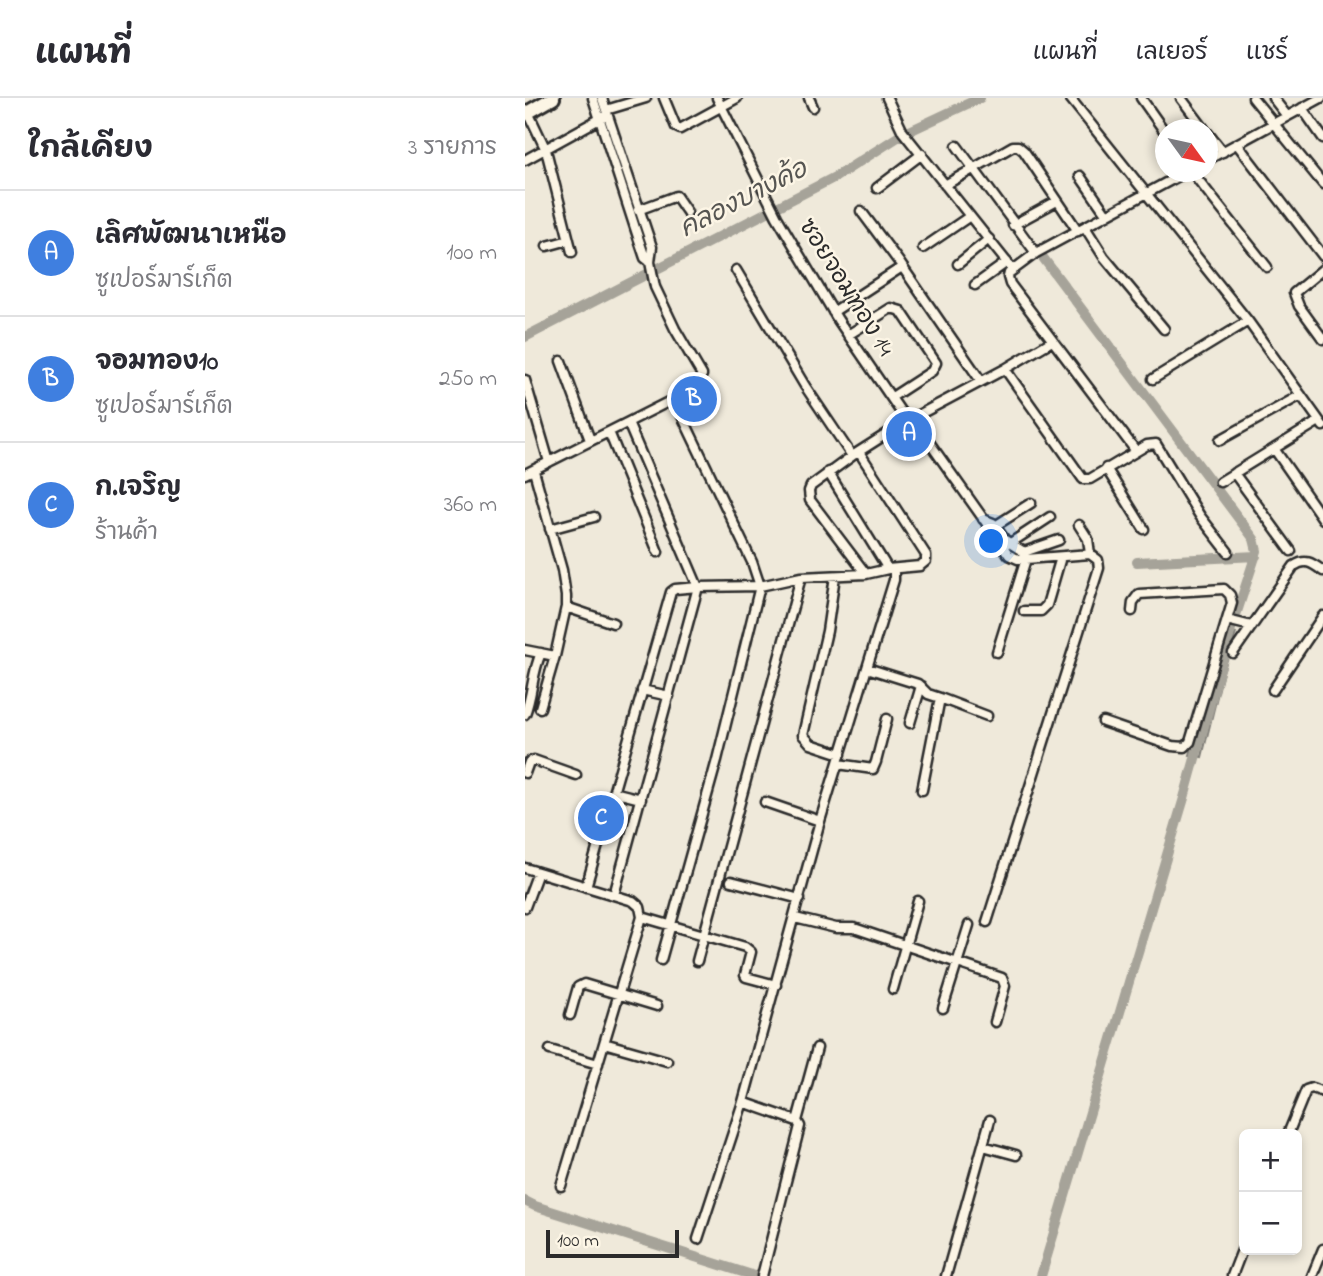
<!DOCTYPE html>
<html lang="th">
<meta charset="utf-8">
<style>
body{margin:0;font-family:"Indie Flower","Playpen Sans Thai",sans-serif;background:#f7f7f7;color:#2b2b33}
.controls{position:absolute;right:21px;bottom:21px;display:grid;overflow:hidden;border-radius:10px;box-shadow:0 4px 10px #0003}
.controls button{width:63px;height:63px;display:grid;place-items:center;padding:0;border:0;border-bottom:2px solid #e1e1e2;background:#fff;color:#2b2b33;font:35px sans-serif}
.compass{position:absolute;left:630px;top:21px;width:63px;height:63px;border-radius:50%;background:#fff;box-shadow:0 4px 10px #0003;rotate:123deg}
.scale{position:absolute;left:21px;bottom:18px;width:133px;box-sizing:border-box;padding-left:7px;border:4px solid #2b2b2b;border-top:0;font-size:19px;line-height:24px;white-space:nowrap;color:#2b2b2b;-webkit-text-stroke:5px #fcf5e5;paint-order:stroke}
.you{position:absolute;left:467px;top:444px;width:24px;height:24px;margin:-18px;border:5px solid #fff;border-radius:50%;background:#1a73e8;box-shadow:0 0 0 10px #1a73e833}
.badge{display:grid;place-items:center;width:46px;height:46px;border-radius:50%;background:#1f6fb2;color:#fff;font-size:23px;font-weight:700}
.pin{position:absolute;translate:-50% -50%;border:4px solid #fff;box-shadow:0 2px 7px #0006}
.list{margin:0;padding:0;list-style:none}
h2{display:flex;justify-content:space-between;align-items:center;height:91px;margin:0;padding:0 28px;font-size:30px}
h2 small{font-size:23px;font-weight:400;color:#7c7c81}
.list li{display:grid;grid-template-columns:46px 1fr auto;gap:21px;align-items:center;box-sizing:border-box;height:126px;padding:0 28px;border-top:2px solid #e1e1e2}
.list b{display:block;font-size:26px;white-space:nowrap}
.list p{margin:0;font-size:23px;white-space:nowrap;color:#7c7c81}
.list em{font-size:23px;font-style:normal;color:#7c7c81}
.map{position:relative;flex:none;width:798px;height:1178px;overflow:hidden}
header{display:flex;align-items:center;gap:42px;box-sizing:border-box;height:98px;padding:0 35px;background:#fff;border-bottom:2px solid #e1e1e2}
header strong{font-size:33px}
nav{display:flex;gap:38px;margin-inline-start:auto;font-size:24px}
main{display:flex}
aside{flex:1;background:#fff}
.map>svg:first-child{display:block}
.green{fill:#d2cdc0;stroke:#7e7c76;stroke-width:2}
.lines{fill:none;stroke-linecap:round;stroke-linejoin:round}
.canal{stroke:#a6a399;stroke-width:10}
.minor-casing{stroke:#2b2b2b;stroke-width:13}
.primary-casing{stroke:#2b2b2b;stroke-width:18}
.minor{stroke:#fcf5e5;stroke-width:8}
.primary{stroke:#fcf5e5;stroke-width:12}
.labels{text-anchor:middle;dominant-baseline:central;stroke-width:5;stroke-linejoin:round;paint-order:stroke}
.street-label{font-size:24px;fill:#2b2b2b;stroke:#fcf5e5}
.water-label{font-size:26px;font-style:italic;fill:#565552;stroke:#fcf5e5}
</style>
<header>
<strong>แผนที่</strong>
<nav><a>แผนที่</a><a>เลเยอร์</a><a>แชร์</a></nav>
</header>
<main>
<aside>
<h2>ใกล้เคียง<small>3 รายการ</small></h2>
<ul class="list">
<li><span class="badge" style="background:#3f7fe0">A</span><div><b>เลิศพัฒนาเหนือ</b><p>ซูเปอร์มาร์เก็ต</p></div><em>100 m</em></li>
<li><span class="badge" style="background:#3f7fe0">B</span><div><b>จอมทอง10</b><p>ซูเปอร์มาร์เก็ต</p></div><em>250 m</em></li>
<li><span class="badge" style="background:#3f7fe0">C</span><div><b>ก.เจริญ</b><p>ร้านค้า</p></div><em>360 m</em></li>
</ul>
</aside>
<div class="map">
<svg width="798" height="1178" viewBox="0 0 798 1178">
<rect width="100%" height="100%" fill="#efe9da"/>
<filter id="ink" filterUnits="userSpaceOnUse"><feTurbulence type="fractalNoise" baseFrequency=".0143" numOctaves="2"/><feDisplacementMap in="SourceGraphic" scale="14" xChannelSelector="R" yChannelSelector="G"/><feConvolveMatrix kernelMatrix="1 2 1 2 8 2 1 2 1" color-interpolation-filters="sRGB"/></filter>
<g filter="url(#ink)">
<path class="green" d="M 701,533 L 711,535 L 698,574 L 677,659 L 665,657 Z"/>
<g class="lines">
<path class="canal" d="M 516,157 L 729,441 L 732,453 L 711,517
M 0,239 L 312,78 L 376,37 L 455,0
M 612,464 L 731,458
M 0,1103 L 10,1108 L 230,1178
M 516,1178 L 659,700 L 706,531"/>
<g class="minor-casing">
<path id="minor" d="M 68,0 L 111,133 L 120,160 L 125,164
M 139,0 L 151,29 L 155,31 L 212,0
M 192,0 L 252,119 L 313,222 L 382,323
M 284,0 L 288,9
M 362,0 L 378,34 L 488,172
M 545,0 L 723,223 L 798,328
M 616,0 L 640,34
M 656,0 L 680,32
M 728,0 L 798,86
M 748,0 L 762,18
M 777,10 L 798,40
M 81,12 L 121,0
M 3,14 L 21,52 L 47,154
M 682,34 L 698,54
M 712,46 L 798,158
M 432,48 L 511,155
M 0,62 L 80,18
M 682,62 L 796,0
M 667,74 L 742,169
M 555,78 L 582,117
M 420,87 L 488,48 L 493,48 L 499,53 L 553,133
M 352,90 L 397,56
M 113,112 L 151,98 L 162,114
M 336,113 L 374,164 L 456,283
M 488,127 L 532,103
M 560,129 L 579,159 L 639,231
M 22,148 L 44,142
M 398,150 L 445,118
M 433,166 L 464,141
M 798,171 L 769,195 L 774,208 L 798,241
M 211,172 L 280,288 L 327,358
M 450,187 L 482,164
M 308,214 L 377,169
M 323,237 L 366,210 L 376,213 L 411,265 L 407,273 L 367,299
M 36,263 L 65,342
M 480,271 L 558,381 L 565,381 L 622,347 L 631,346 L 675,418 L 703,454
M 628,281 L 723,223
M 0,282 L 24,364
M 387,320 L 484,457 L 493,461 L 501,461 L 565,456 L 573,462 L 574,470 L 462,824
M 84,334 L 133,454
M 695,342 L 776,297
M 750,352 L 798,421
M 611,353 L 485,186 L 483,179 L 484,175 L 511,155 L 661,74
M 581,370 L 619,431
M 303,374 L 363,471
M 709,375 L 766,453
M 0,376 L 149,301 L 171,286 L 177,277 L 150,231 L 130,189 L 125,164 L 127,149 L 77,0
M 695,384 L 794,323
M 458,421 L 468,425 L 480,442 L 499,454 L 534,442
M 554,427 L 563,441 L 565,456
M 470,428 L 506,405
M 25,431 L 69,419
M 487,444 L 525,419
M 341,476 L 285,402 L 284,393 L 286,388 L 327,358 L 382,323 L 480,271 L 527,243
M 310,478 L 302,533 L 278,637 L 286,646 L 316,656
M 41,509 L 88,525
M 499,513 L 516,513 L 522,507 L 536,459
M 702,522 L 726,528
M 0,552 L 30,558 L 41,509 L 41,498 L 37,472 L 9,373
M 472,554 L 501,461
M 708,555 L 769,468 C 781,460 787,465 798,473
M 342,570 L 393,586 L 403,596 L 415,600 L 397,692
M 117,592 L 144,598
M 748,592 L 798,518
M 415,600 L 462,618
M 15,610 L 30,558
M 0,616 C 8,595 7,575 16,555
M 578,624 L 647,648 L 660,649 L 665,644 L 707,505 L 705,497 L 699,491 L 614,496 L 608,504 L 607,513
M 385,625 L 396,588
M 313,666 L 348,671 L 351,664 L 362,621
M 0,675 L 4,664 L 9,662 L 51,677
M 88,694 L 116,701
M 240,704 L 295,723
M 0,770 L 108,803 L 115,809 L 117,819 L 36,1088
M 206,783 L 275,801
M 61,789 L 146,494 L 150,491 L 173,489 L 235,488 L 276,479 L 341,476 L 363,471 L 395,468 L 401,463 L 401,457 L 334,354
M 89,797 L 173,489 L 103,325
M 0,809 L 13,774
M 117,819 L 220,849 L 226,854 L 220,877 L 221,879 L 251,887
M 270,820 L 311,830 L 329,830 L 477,880 L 480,888 L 470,924
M 136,862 L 192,662 L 235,488 L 227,464 L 149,301
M 172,863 L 276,479
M 368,891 L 393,803
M 418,910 L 444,827
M 45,917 L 53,889 L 59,886 L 132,908
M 79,945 L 142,963
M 25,952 L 73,966
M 218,1004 L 272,1023 L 275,1028 L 237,1178
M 272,1023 L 292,950
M 763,1036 L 781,992 L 787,990 L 798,994
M 458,1048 L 491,1057
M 173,1141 L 218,1004 L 295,723 L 369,482 L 369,472
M 421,1178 L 465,1022
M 707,1178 L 719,1147
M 787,1178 L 798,1151"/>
</g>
<g class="primary-casing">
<path id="primary" d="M 0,16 L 28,0"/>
</g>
<use href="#minor" class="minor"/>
<use href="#primary" class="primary"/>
</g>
</g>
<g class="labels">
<g class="street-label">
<text transform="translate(320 190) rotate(58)">ซอยจอมทอง 14</text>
</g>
<g class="water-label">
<text transform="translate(219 102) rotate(-27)">คลองบางค้อ</text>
</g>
</g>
</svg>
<div class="controls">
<button>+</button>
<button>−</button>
</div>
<svg class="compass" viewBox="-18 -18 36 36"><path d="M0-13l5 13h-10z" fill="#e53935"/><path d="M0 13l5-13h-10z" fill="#7c7c81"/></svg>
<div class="scale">100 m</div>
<div class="you"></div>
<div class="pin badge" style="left:384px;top:336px;background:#3f7fe0">A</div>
<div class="pin badge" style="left:169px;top:301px;background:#3f7fe0">B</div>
<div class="pin badge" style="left:76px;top:720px;background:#3f7fe0">C</div>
</div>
</main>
